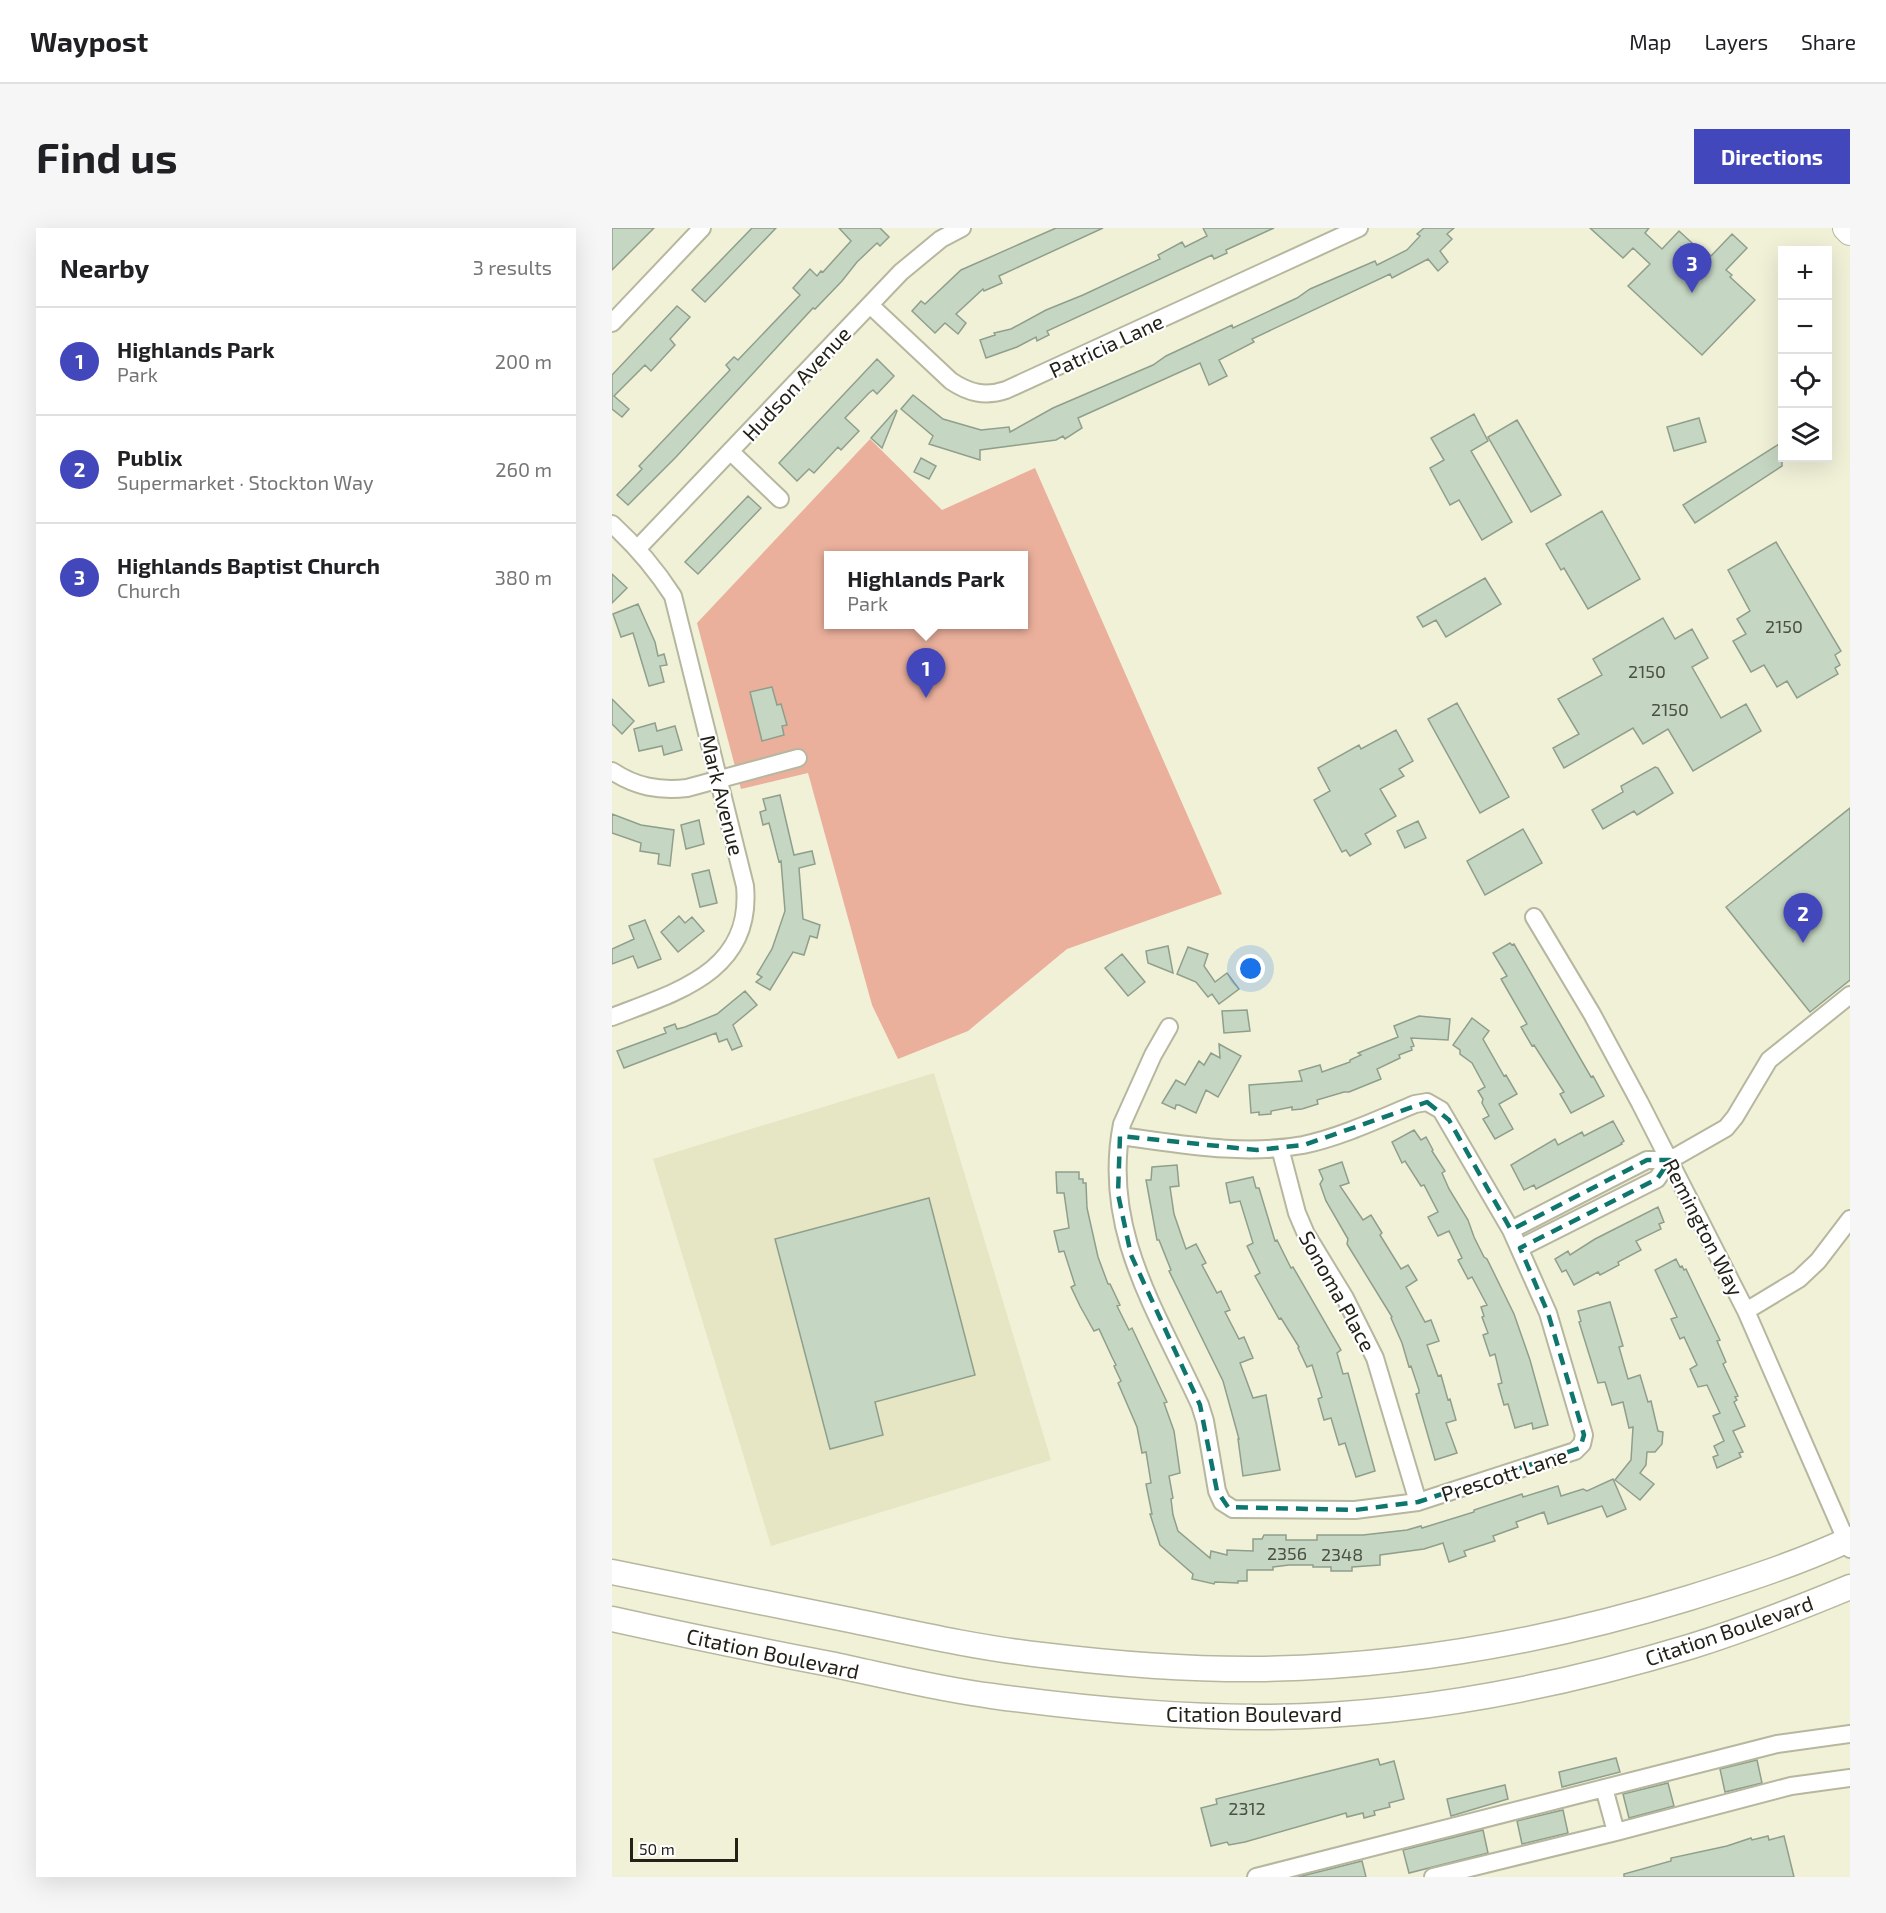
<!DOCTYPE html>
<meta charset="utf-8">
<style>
body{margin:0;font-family:"Exo 2",sans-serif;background:#f6f6f6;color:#202124}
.controls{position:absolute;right:18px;top:18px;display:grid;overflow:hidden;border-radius:0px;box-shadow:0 6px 24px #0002}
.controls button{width:54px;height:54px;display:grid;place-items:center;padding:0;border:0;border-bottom:2px solid #e0e0e0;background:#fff;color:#202124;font:30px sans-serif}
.scale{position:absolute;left:18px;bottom:15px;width:108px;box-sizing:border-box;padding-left:6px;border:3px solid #232219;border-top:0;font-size:16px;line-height:21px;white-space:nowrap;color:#232219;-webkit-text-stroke:4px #fff;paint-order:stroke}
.you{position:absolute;left:639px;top:741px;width:21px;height:21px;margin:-15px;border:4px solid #fff;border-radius:50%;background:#1a73e8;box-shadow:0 0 0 9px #1a73e833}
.badge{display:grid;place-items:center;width:39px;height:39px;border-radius:50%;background:#4347bc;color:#fff;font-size:20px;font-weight:700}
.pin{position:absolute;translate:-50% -50px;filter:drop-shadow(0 2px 3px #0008)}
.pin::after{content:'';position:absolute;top:32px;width:21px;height:18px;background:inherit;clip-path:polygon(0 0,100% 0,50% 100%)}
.popup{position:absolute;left:212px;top:323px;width:204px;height:78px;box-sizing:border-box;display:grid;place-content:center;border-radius:0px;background:#fff;filter:drop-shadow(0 2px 4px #0005);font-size:20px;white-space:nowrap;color:#757577}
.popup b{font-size:22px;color:#202124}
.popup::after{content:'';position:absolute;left:50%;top:100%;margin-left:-12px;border:12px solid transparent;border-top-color:#fff}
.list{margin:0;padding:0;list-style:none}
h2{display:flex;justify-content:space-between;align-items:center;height:78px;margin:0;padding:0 24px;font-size:26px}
h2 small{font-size:20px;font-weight:400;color:#757577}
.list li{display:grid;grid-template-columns:39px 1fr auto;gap:18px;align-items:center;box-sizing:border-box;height:108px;padding:0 24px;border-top:2px solid #e0e0e0}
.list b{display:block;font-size:22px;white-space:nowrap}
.list p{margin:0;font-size:20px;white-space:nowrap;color:#757577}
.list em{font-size:20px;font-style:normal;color:#757577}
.icon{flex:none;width:33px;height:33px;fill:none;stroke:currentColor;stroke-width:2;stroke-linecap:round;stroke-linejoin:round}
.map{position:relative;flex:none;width:1238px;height:1649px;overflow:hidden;border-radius:0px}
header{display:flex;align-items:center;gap:36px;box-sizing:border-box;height:84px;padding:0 30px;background:#fff;border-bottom:2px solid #e0e0e0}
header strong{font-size:28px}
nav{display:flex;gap:33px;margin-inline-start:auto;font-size:21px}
.intro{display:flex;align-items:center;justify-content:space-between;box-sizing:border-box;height:144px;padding:0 36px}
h1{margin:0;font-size:42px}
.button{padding:15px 27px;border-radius:0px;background:#4347bc;color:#fff;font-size:21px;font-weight:700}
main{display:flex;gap:36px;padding:0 36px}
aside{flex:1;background:#fff;border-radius:0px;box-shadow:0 6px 24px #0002}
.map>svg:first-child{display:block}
.built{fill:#e6e6c5}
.green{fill:#eab09c;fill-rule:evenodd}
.building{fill:#c5d6c2;stroke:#8f9f8c;stroke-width:1.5}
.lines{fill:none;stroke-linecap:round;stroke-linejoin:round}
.street-casing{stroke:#b7b79f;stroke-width:20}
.secondary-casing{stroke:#b7b79f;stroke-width:27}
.primary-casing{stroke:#b7b79f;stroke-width:28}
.street{stroke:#fff;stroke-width:16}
.secondary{stroke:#fff;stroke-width:24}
.primary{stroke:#fff;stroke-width:26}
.marked{fill:none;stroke:#0f766e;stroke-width:4.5;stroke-dasharray:12 8;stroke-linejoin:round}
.labels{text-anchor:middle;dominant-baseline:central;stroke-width:4.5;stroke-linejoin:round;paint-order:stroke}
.number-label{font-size:18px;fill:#4c4f43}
.street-label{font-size:21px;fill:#232219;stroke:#fff}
</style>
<header>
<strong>Waypost</strong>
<nav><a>Map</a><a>Layers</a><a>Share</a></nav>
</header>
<div class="intro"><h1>Find us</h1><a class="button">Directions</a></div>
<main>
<aside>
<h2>Nearby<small>3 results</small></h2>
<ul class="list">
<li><span class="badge">1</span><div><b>Highlands Park</b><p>Park</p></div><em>200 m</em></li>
<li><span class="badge">2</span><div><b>Publix</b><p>Supermarket · Stockton Way</p></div><em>260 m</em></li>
<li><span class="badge">3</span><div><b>Highlands Baptist Church</b><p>Church</p></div><em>380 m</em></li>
</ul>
</aside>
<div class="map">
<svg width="1238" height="1649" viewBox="0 0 1238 1649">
<rect width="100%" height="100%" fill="#f1f1d8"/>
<path class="built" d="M 322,845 L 439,1232 L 159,1318 L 41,931 Z"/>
<path class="green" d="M 258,211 L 330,282 L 423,240 L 610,666 L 455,721 L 356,803 L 286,831 L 260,777 L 196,545 L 129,561 L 85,395 ZM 216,328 L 412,328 L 412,396 L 216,396 Z"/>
<path class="building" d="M 0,0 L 42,0 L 0,42 Z
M 140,0 L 164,0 L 93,74 L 80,62 Z
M 227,0 L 268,0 L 277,9 L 268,18 L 265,15 L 245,34 L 230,53 L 203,81 L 201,80 L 64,229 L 16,277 L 5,267 L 30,241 L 27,238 L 118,142 L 114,137 L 122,129 L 126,132 L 188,67 L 181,60 L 198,41 L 205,48 L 209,43 L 211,44 L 239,13 Z
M 444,0 L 491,0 L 387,48 L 390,55 L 372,63 L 371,61 L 344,86 L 354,95 L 346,106 L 333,95 L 323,105 L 300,83 L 309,73 L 313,76 L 349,42 Z
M 591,0 L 662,0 L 614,22 L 615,25 L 602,31 L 600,27 L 435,103 L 437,107 L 425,113 L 424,109 L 405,119 L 374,130 L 368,112 L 383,107 L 382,105 L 399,101 L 434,82 L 471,67 L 548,31 L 546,27 L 570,14 L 573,19 L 595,8 Z
M 812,0 L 842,0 L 835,6 L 840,11 L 828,23 L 836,34 L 826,43 L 816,31 L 780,50 L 778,46 L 640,111 L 642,114 L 607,132 L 615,148 L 597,157 L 588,135 L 466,190 L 470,200 L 453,211 L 451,208 L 444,212 L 368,222 L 368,232 L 317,216 L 321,208 L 289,181 L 301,167 L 331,191 L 369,202 L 397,199 L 398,204 L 441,180 L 541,137 L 554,128 L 620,97 L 621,100 L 685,70 L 698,61 L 763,33 L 765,37 L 795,22 L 808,8 L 805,6 Z
M 978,0 L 1037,0 L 1033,5 L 1050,21 L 1067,3 L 1091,25 L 1093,22 L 1099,28 L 1120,6 L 1135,20 L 1114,42 L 1120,47 L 1118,49 L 1143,72 L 1090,127 L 1016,58 L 1038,36 L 1021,20 L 1011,30 Z
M 65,78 L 78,89 L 58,111 L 63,117 L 39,143 L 33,137 L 2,168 L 17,181 L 10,189 L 0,181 L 0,147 Z
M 265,131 L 282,148 L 265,166 L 261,162 L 257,165 L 233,190 L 247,203 L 229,222 L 226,219 L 202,245 L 197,241 L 185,253 L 167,235 Z
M 284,182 L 285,183 L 270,220 L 259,210 Z
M 862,186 L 876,213 L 859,223 L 900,294 L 870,312 L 847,272 L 838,277 L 818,240 L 832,232 L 819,210 Z
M 1087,190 L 1094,214 L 1062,223 L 1055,199 Z
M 905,192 L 949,267 L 919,284 L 876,209 Z
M 1170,214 L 1170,238 L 1083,295 L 1071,277 Z
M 309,230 L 324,238 L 317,251 L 302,244 Z
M 136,268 L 149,280 L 86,346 L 73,334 Z
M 990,283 L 1028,351 L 976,381 L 952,340 L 949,342 L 934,316 Z
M 1164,314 L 1229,423 L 1223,427 L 1228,437 L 1223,440 L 1226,446 L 1185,470 L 1175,453 L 1165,459 L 1152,437 L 1139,444 L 1121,413 L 1134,406 L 1125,391 L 1138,383 L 1116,342 Z
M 0,346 L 15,360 L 0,375 Z
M 873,350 L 889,376 L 834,409 L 824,392 L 811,399 L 805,389 Z
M 26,376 L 43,414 L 46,428 L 52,426 L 55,437 L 48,438 L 52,454 L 37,458 L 21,405 L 9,409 L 1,386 Z
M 1051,390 L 1063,411 L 1080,401 L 1096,430 L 1080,439 L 1109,490 L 1134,476 L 1149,503 L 1081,543 L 1056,501 L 1031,516 L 1021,500 L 952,540 L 941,520 L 967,506 L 946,471 L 990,447 L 981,431 Z
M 160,459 L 165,477 L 169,476 L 175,497 L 170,498 L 172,507 L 150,513 L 138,464 Z
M 0,471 L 22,493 L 10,506 L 0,496 Z
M 845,475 L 897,569 L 868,585 L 816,491 Z
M 43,495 L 45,503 L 63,498 L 70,522 L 52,527 L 50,518 L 27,523 L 22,501 Z
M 784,502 L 801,533 L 787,541 L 792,548 L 768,561 L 784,588 L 753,606 L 759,616 L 738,628 L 734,622 L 730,624 L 702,572 L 718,563 L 706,540 L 747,517 L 749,521 Z
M 1043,539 L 1046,540 L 1061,565 L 1025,587 L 1022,583 L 991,601 L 980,582 L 1011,564 L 1009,558 Z
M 168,567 L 182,627 L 200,623 L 203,636 L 187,640 L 191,691 L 208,697 L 205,710 L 198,708 L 192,727 L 181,724 L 158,762 L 144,754 L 150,749 L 145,746 L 160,721 L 173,683 L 169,633 L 167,634 L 157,595 L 151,597 L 148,584 L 154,582 L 151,571 Z
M 1238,580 L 1238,752 L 1198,784 L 1114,679 Z
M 0,586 L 29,597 L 62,602 L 58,638 L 46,636 L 47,626 L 28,623 L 29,615 L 0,605 Z
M 87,592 L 92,616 L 74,621 L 69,597 Z
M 806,593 L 814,610 L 793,620 L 785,603 Z
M 911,601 L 930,635 L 873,667 L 855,633 Z
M 97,642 L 105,675 L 88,679 L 80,646 Z
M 67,688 L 73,695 L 80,689 L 92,703 L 66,724 L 49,704 Z
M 33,692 L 49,731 L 26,740 L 21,728 L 0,736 L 0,721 L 22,711 L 17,698 Z
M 898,715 L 900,717 L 902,716 L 979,849 L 981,848 L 992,868 L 959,885 L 948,866 L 952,864 L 922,817 L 920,818 L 909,799 L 915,796 L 889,751 L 895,748 L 881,725 Z
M 556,718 L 561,745 L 536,735 L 534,723 Z
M 576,719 L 596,726 L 592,738 L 603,754 L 615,745 L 627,761 L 607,776 L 600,766 L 596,769 L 584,754 L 565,746 Z
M 510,726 L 533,754 L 516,768 L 493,740 Z
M 133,763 L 145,777 L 121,797 L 130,818 L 120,822 L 115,811 L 107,814 L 104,805 L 12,840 L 5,823 L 54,805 L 52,800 L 63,796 L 65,801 L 73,799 L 105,786 Z
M 635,782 L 638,803 L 612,805 L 610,783 Z
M 807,788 L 838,791 L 836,812 L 799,810 L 802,818 L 799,819 L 800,822 L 787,827 L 788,830 L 765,841 L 769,851 L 737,864 L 732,864 L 705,872 L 706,876 L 690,881 L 680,882 L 680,879 L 659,883 L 659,886 L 647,887 L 647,884 L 639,885 L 637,857 L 690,853 L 687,843 L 708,837 L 710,844 L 738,834 L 738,832 L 749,827 L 746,825 L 786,809 L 782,798 Z
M 860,790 L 877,803 L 871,811 L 892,848 L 894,847 L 905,866 L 887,876 L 901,901 L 883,911 L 871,891 L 877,888 L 870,875 L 871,871 L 866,863 L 873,859 L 860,835 L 848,826 L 848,822 L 841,817 Z
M 607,816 L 629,828 L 606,869 L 594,862 L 584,885 L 567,877 L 564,877 L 563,881 L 550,875 L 564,852 L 573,857 L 587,833 L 592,837 L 599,825 L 608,830 Z
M 1001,893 L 1012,913 L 1009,915 L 1010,916 L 924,961 L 922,957 L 912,962 L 899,937 L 943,911 L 946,917 L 970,904 L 972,908 Z
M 802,902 L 809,912 L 814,909 L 821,922 L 820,923 L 833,943 L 830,945 L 837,961 L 856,992 L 862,1009 L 872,1029 L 875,1031 L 902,1086 L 918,1132 L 936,1197 L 921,1201 L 920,1195 L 903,1200 L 896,1176 L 892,1177 L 886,1156 L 890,1155 L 883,1126 L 878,1128 L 871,1107 L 876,1105 L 870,1089 L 872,1088 L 869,1079 L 875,1077 L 860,1049 L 856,1051 L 846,1032 L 850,1030 L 837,1003 L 826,1008 L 816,989 L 826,984 L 812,957 L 809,958 L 793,933 L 790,935 L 780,914 Z
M 730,934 L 737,955 L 728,958 L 751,992 L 759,987 L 770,1005 L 768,1007 L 789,1041 L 796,1037 L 805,1052 L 794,1059 L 813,1094 L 819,1092 L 827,1113 L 815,1117 L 826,1148 L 829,1147 L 836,1172 L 838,1171 L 844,1192 L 834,1195 L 845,1225 L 823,1232 L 804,1166 L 807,1165 L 807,1162 L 799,1138 L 797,1139 L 790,1115 L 779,1090 L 780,1089 L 735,1016 L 736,1011 L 714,973 L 708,956 L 711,951 L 707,942 Z
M 565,937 L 567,958 L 558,959 L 562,986 L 574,1021 L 584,1016 L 594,1035 L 590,1037 L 605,1065 L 609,1063 L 618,1082 L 613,1084 L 627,1111 L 632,1109 L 641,1130 L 628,1135 L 641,1170 L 654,1167 L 668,1242 L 631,1248 L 626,1211 L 627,1211 L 611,1153 L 557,1043 L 559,1042 L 547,1012 L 545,1012 L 534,952 L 539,952 L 540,939 Z
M 444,944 L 467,944 L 467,951 L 471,951 L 471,955 L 474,955 L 475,980 L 486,1029 L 496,1056 L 498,1056 L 508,1077 L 505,1078 L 517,1102 L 520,1100 L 555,1174 L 552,1175 L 562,1203 L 568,1245 L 557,1248 L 561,1270 L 559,1271 L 561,1287 L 566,1303 L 598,1330 L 599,1323 L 615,1327 L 615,1322 L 641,1323 L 641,1311 L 650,1311 L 652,1307 L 674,1307 L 674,1312 L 705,1312 L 705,1307 L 751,1307 L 795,1302 L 809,1298 L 810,1300 L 862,1284 L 862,1282 L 910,1266 L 911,1269 L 946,1258 L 949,1268 L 971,1261 L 975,1263 L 1001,1251 L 1014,1281 L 995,1289 L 990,1278 L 936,1296 L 932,1284 L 904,1294 L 906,1299 L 881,1308 L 883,1313 L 852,1323 L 854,1328 L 837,1334 L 831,1315 L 812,1321 L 768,1327 L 768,1337 L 740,1339 L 740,1343 L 719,1343 L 719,1339 L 701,1339 L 701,1337 L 677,1337 L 661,1339 L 661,1342 L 635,1342 L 635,1353 L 626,1353 L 626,1355 L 603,1354 L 602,1356 L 580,1351 L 581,1346 L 548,1317 L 538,1286 L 540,1286 L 534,1256 L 539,1255 L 534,1224 L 530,1225 L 525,1199 L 506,1155 L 509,1153 L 502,1138 L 504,1137 L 500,1129 L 487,1101 L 482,1103 L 468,1078 L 459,1059 L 463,1057 L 452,1023 L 447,1024 L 442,1003 L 457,1000 L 452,965 L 445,965 Z
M 641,949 L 644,960 L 647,960 L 663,1013 L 665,1012 L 679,1040 L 681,1039 L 729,1122 L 725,1125 L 731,1146 L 736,1145 L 763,1243 L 744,1249 L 733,1215 L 727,1217 L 719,1190 L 712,1192 L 706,1171 L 710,1169 L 700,1137 L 695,1139 L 686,1120 L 687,1119 L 669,1090 L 667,1091 L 643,1048 L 648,1045 L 635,1018 L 641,1015 L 628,973 L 618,975 L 614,955 Z
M 317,970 L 363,1147 L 263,1174 L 271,1207 L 218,1221 L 163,1011 Z
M 1046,979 L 1052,994 L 1047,996 L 1049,1001 L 1024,1013 L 1029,1022 L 1006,1034 L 1007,1037 L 988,1047 L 986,1044 L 962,1057 L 954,1042 L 950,1044 L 943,1031 L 956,1023 L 958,1027 L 983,1011 Z
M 1064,1031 L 1068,1039 L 1070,1038 L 1072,1042 L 1074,1041 L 1108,1112 L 1105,1113 L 1114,1134 L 1111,1136 L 1126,1168 L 1123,1169 L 1125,1172 L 1122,1174 L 1133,1198 L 1121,1203 L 1131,1224 L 1127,1225 L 1129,1229 L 1105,1240 L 1101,1229 L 1106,1227 L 1102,1218 L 1112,1213 L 1101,1188 L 1108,1185 L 1095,1157 L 1086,1159 L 1078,1141 L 1085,1137 L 1072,1109 L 1068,1111 L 1059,1091 L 1065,1089 L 1043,1042 Z
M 998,1074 L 1011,1118 L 1007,1119 L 1016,1151 L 1028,1147 L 1036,1174 L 1039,1173 L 1046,1203 L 1051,1204 L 1050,1216 L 1043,1224 L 1035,1224 L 1034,1237 L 1028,1245 L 1042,1256 L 1028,1272 L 1003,1252 L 1019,1232 L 1021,1199 L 1017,1200 L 1011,1174 L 1000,1177 L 993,1154 L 986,1155 L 967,1094 L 969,1093 L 966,1083 Z
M 1004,1530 L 1008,1544 L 950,1559 L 947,1544 Z
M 766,1531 L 768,1537 L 782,1533 L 792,1571 L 777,1575 L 778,1579 L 762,1583 L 763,1587 L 752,1590 L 751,1585 L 735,1589 L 734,1585 L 633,1614 L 617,1617 L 615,1614 L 599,1618 L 589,1580 L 605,1576 L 604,1571 Z
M 1145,1532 L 1150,1555 L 1113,1564 L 1108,1541 Z
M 1056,1555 L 1062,1578 L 1017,1590 L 1011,1566 Z
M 893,1557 L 896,1571 L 839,1588 L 835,1571 Z
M 951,1582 L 956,1605 L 910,1616 L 905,1593 Z
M 871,1602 L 876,1625 L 797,1645 L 791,1622 Z
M 1156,1608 L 1157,1612 L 1172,1608 L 1182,1649 L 1012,1649 L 1012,1646 L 1059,1633 L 1059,1630 L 1115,1618 L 1139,1610 L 1140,1612 Z
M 750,1633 L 754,1649 L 686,1649 Z"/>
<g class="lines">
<g class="street-casing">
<path id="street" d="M 258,77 L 339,153 C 357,165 373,169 394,162 L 747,0
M 0,95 L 90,0
M 119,224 L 168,271
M 0,296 C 24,318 43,340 61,368 L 133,658 C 141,744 64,764 0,789
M 26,320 L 289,44 L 329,11 L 350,0
M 0,543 C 24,559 47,563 75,560 L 186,530
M 922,689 L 980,786 L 1028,875 L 1134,1083 L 1238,1321
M 508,908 C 569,916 630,928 691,917 C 729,909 767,891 803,876 L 815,874 L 829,882 L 899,1002 L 936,1085 L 972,1207 L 970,1216 L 963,1223 L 806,1274 L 743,1282 L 621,1281 L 610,1274 L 605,1263 L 593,1193 L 588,1177 C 546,1085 489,1003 510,896 L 541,827 L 557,799
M 668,920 L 685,985 L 694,1006 L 733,1070 L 763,1130 L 806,1274
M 899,1002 L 1035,932 L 1058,932
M 908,1020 L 1045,951 L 1058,932 L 1114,900 L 1123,889 L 1157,832 L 1238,767
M 1134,1083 L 1187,1051 L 1206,1033 L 1238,991
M 992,1560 L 1004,1604
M 644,1649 L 1165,1516 L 1238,1506
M 821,1649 L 1004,1604 L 1179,1558 L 1238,1550"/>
</g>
<g class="secondary-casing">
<path id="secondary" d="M 0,1344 C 81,1361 162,1377 243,1393 C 305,1406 367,1420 430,1427 C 504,1436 578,1442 652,1441 C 796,1438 940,1412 1077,1370 C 1131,1353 1187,1335 1238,1311
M 0,1391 C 72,1407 145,1422 218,1436 C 271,1447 325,1461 380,1468 C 467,1480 557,1489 646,1489 C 792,1489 938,1461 1077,1419 C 1132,1402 1185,1381 1238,1359"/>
</g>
<g class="primary-casing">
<path id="primary" d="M 1234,0 L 1238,4"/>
</g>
<use href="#street" class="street"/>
<use href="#secondary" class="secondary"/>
<use href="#primary" class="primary"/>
</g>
<path class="marked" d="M 815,874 L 837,892 L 899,1002 L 1035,932 L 1058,932 L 1045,951 L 908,1020 L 936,1085 L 972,1207 L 968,1220 L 806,1274 L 743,1282 L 616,1279 L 605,1263 L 588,1177 L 519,1027 L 506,966 L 508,908 L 645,922 L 692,917 Z"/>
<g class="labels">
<g class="number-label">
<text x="1172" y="398">2150</text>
<text x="1035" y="443">2150</text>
<text x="1058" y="481">2150</text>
<text x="675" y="1325">2356</text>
<text x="730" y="1326">2348</text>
<text x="635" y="1580">2312</text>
</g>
<g class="street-label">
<text transform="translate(494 117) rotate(-25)">Patricia Lane</text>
<text transform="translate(184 155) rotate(-47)">Hudson Avenue</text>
<text transform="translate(111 567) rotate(76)">Mark Avenue</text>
<text transform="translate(1092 999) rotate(63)">Remington Way</text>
<text transform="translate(726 1063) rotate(61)">Sonoma Place</text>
<text transform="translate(892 1246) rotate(-18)">Prescott Lane</text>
<text transform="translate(1117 1402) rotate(-19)">Citation Boulevard</text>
<text transform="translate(161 1425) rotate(12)">Citation Boulevard</text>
<text x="642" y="1485">Citation Boulevard</text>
</g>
</g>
</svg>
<div class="controls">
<button>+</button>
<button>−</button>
<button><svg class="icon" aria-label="locate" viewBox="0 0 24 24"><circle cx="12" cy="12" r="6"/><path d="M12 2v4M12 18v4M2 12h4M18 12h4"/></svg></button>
<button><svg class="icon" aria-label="layers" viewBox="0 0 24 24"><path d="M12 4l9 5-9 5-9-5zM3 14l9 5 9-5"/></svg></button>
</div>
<div class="scale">50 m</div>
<div class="you"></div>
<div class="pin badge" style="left:314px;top:470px">1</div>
<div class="popup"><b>Highlands Park</b>Park</div>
<div class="pin badge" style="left:1191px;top:715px">2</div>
<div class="pin badge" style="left:1080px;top:65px">3</div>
</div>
</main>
